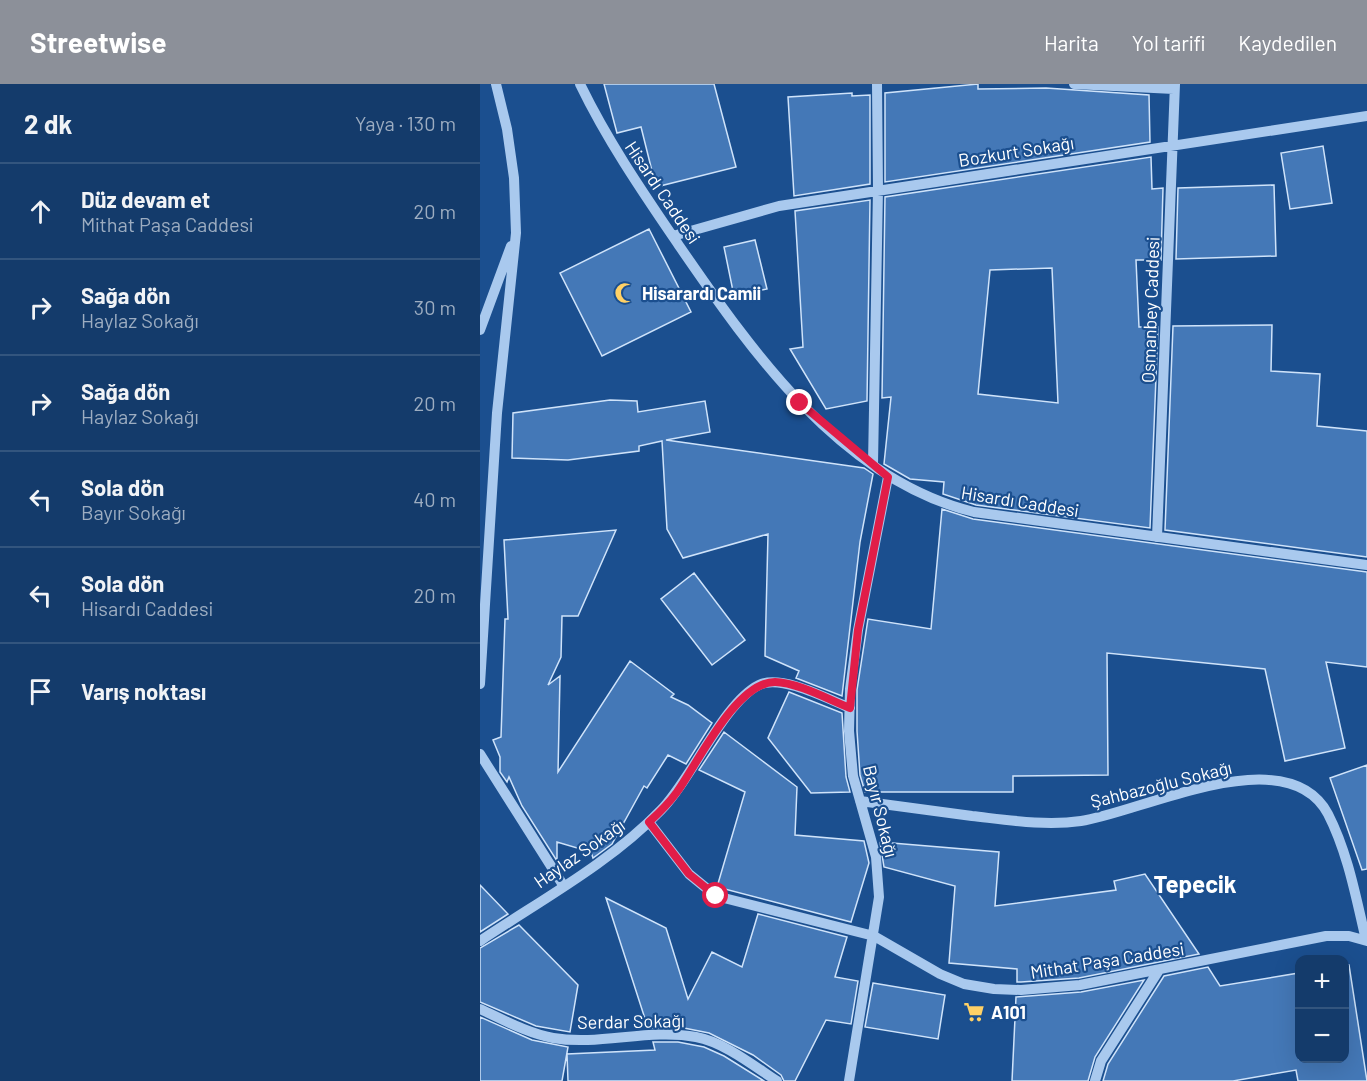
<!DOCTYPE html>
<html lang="tr">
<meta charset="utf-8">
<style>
body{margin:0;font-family:Barlow,sans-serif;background:#214673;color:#f1f3f6}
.controls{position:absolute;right:18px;bottom:18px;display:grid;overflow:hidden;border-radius:12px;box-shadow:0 6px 24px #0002}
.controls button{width:54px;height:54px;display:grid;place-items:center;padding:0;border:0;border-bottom:2px solid #33557e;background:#143b6b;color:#f1f3f6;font:30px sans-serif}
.stop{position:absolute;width:18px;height:18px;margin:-14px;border:4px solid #e11d48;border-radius:50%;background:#fff}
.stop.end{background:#e11d48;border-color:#fff;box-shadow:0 2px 6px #0008}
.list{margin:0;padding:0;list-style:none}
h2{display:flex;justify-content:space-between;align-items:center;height:78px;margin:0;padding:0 24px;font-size:26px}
h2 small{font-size:20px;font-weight:400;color:#9dadc1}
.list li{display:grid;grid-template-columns:39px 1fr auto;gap:18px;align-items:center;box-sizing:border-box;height:96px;padding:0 24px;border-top:2px solid #33557e}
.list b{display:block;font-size:22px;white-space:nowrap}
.list p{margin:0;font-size:20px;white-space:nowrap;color:#9dadc1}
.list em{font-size:20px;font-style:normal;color:#9dadc1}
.icon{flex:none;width:33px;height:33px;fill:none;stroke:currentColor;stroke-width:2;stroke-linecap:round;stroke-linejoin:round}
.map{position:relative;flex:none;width:887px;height:997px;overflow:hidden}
header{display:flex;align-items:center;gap:36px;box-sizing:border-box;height:84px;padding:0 30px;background:#8c9099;color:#fff}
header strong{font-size:28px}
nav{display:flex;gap:33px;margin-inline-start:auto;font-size:21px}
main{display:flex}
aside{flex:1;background:#143b6b}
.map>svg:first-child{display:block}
.building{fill:#4478b7;stroke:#cfe3fa;stroke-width:1.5;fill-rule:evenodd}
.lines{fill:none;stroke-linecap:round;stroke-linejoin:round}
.minor{stroke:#a9c9ee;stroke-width:10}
.route{stroke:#e11d48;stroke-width:8}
.labels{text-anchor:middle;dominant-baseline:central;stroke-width:4.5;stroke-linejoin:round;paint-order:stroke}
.street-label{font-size:18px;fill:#fff;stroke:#1b4f8f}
.poi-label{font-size:18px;font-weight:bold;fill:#fff;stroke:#1b4f8f;text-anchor:start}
.district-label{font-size:24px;font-weight:bold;fill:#fff;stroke:#1b4f8f}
</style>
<header>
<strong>Streetwise</strong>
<nav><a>Harita</a><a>Yol tarifi</a><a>Kaydedilen</a></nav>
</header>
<main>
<aside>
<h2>2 dk<small>Yaya · 130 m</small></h2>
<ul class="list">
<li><svg class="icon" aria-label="ahead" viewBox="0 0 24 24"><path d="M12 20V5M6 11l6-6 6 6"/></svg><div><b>Düz devam et</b><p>Mithat Paşa Caddesi</p></div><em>20 m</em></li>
<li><svg class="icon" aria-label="right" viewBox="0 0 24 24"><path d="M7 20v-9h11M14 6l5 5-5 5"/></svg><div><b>Sağa dön</b><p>Haylaz Sokağı</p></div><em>30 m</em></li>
<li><svg class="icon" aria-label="right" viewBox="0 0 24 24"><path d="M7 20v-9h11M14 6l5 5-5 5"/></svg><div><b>Sağa dön</b><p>Haylaz Sokağı</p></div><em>20 m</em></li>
<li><svg class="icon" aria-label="left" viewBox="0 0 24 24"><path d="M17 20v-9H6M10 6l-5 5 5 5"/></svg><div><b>Sola dön</b><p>Bayır Sokağı</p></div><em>40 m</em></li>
<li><svg class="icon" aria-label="left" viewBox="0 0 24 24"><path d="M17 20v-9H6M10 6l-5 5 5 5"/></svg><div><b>Sola dön</b><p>Hisardı Caddesi</p></div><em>20 m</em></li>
<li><svg class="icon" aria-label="arrive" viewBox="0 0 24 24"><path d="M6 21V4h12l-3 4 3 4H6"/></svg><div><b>Varış noktası</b></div></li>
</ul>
</aside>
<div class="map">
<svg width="887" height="997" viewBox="0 0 887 997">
<rect width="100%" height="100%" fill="#1b4f8f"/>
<path class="building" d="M 124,0 L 234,0 L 256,83 L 176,103 L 161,43 L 137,49 Z
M 498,0 L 498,5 L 566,4 L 669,11 L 670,58 L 405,98 L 405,9 Z
M 372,9 L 372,12 L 390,11 L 390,100 L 314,112 L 308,13 Z
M 843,62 L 852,119 L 810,125 L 801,69 Z
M 671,73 L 672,105 L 683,104 L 681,176 L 656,176 L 659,243 L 678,243 L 670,444 L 496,421 L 463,410 L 464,398 L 430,395 L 404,380 L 411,313 L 402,314 L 405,113 ZM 572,184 L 578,319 L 498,310 L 510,186 Z
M 794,101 L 796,172 L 696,175 L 698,104 Z
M 390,116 L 387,317 L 346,325 L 310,265 L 323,263 L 315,127 Z
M 169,145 L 211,228 L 122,272 L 80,189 Z
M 275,156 L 287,205 L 254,212 L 244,163 Z
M 792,241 L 791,287 L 840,290 L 837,342 L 887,347 L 887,473 L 685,446 L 693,242 Z
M 130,316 L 157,317 L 158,328 L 225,317 L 230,348 L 186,356 L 384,384 L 393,390 L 380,458 L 362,612 L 316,594 L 319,587 L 285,572 L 288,450 L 203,474 L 187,445 L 182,357 L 159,362 L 159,367 L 88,376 L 32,374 L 33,329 Z
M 462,425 L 493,435 L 887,488 L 887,583 L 846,578 L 865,664 L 805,677 L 785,585 L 627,569 L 628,691 L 533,692 L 533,708 L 385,708 L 380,691 L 377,647 L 377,606 L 388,535 L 451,545 Z
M 136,446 L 98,532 L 82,532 L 81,573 L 68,601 L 80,592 L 78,688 L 150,577 L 194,610 L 191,613 L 208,621 L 232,639 L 206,680 L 188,671 L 167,704 L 164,702 L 132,760 L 113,774 L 111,768 L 77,758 L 77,777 L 42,722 L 29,693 L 27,698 L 20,688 L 20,673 L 13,656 L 21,653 L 25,535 L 28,535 L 24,456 Z
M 214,489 L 265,556 L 232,581 L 181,515 Z
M 309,608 L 362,629 L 366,693 L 370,708 L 331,709 L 288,654 Z
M 244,648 L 317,703 L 315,751 L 384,757 L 389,779 L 371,838 L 237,803 L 265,708 L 219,686 Z
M 887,681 L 887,785 L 882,786 L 850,694 Z
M 400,758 L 519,768 L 515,822 L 636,806 L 634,797 L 665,790 L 719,870 L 599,894 L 541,898 L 537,898 L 537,885 L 469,879 L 475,802 L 404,783 Z
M 0,801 L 28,830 L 0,848 Z
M 126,814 L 186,844 L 208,915 L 232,868 L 262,883 L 278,830 L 367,853 L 355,893 L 378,897 L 371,940 L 346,936 L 315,997 L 304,997 L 301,991 L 273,971 L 229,949 L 199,943 L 168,944 Z
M 39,841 L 98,901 L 90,948 L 56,942 L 0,918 L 0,864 Z
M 864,881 L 869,881 L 887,997 L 818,997 L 816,986 L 753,997 L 623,997 L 628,980 L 684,892 L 728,883 L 740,902 L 819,889 L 819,975 L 864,975 Z
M 664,896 L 615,973 L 608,997 L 532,997 L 536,913 L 601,908 Z
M 393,899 L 465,911 L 458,955 L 385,943 Z
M 0,933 L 52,956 L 88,963 L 82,997 L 0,997 Z
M 173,958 L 198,958 L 224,963 L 244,972 L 284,997 L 88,997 L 87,970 L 175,966 Z"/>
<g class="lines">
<path class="minor" d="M 100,0 C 128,58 164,110 200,163 C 273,269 362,396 494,428 L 887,481
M 594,0 L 694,5
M 193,152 L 299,122 L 887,32
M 0,246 L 31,162
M 393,380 L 398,105 L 397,0
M 677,453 L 695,0
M 0,600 L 17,329 L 36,149 L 34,94 L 27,45 L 16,0
M 0,670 L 83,801
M 380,717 C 417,722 455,727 492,732 C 528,736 565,742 601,737 C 662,728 807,653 848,730 C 868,769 876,814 886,856
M 169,738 L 209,790 L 236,812 L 394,852 L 460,890 L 484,900 L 514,905 L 541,906 L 600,901 L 846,852 L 869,852 L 887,857
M 0,857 C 61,816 130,779 181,726 C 211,696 244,618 279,601 C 301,590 348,615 370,624
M 0,925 C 24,936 47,949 73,954 C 120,962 169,944 216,953 C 244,958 274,982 297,997
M 369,997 L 399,813 L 396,773 L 373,692 L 369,647 L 370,605 L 378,546 L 408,393
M 615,997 L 621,977 L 679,886"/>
</g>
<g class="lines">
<path class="route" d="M 236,812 L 209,790 L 169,738 C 179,729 189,719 197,708 C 218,679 256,598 295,598 C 316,598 350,616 370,624 L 378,546 L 408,393 L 320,319"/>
</g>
<defs>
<g id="mosque-bare" transform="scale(1.62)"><path d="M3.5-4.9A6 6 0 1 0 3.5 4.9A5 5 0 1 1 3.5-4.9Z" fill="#ffd166" stroke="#1b4f8f" stroke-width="2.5" paint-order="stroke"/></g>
<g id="supermarket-bare" transform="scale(1.62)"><path d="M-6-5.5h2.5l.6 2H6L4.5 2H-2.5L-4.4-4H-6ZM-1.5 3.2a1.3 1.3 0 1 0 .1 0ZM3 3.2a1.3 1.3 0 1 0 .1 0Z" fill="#ffd166" stroke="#1b4f8f" stroke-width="2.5" paint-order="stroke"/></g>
</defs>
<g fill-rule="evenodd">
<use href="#mosque-bare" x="145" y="209"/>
<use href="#supermarket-bare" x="494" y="928"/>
</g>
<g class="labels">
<g class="street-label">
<text transform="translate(536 67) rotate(-9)">Bozkurt Sokağı</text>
<text transform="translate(183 108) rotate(56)">Hisardı Caddesi</text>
<text transform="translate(670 226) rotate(-88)">Osmanbey Caddesi</text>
<text transform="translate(540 417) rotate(9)">Hisardı Caddesi</text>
<text transform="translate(681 700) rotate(-14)">Şahbazoğlu Sokağı</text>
<text transform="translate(401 727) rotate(76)">Bayır Sokağı</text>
<text transform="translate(99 769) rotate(-35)">Haylaz Sokağı</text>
<text transform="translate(627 876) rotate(-9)">Mithat Paşa Caddesi</text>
<text transform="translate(151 937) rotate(-1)">Serdar Sokağı</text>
</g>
<g class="poi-label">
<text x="162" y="209">Hisarardı Camii</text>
<text x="511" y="928">A101</text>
</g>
<g class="district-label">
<text x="715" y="799">Tepecik</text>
</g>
</g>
</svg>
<div class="controls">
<button>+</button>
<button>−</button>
</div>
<div class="stop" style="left:236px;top:812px"></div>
<div class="stop end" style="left:320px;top:319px"></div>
</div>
</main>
